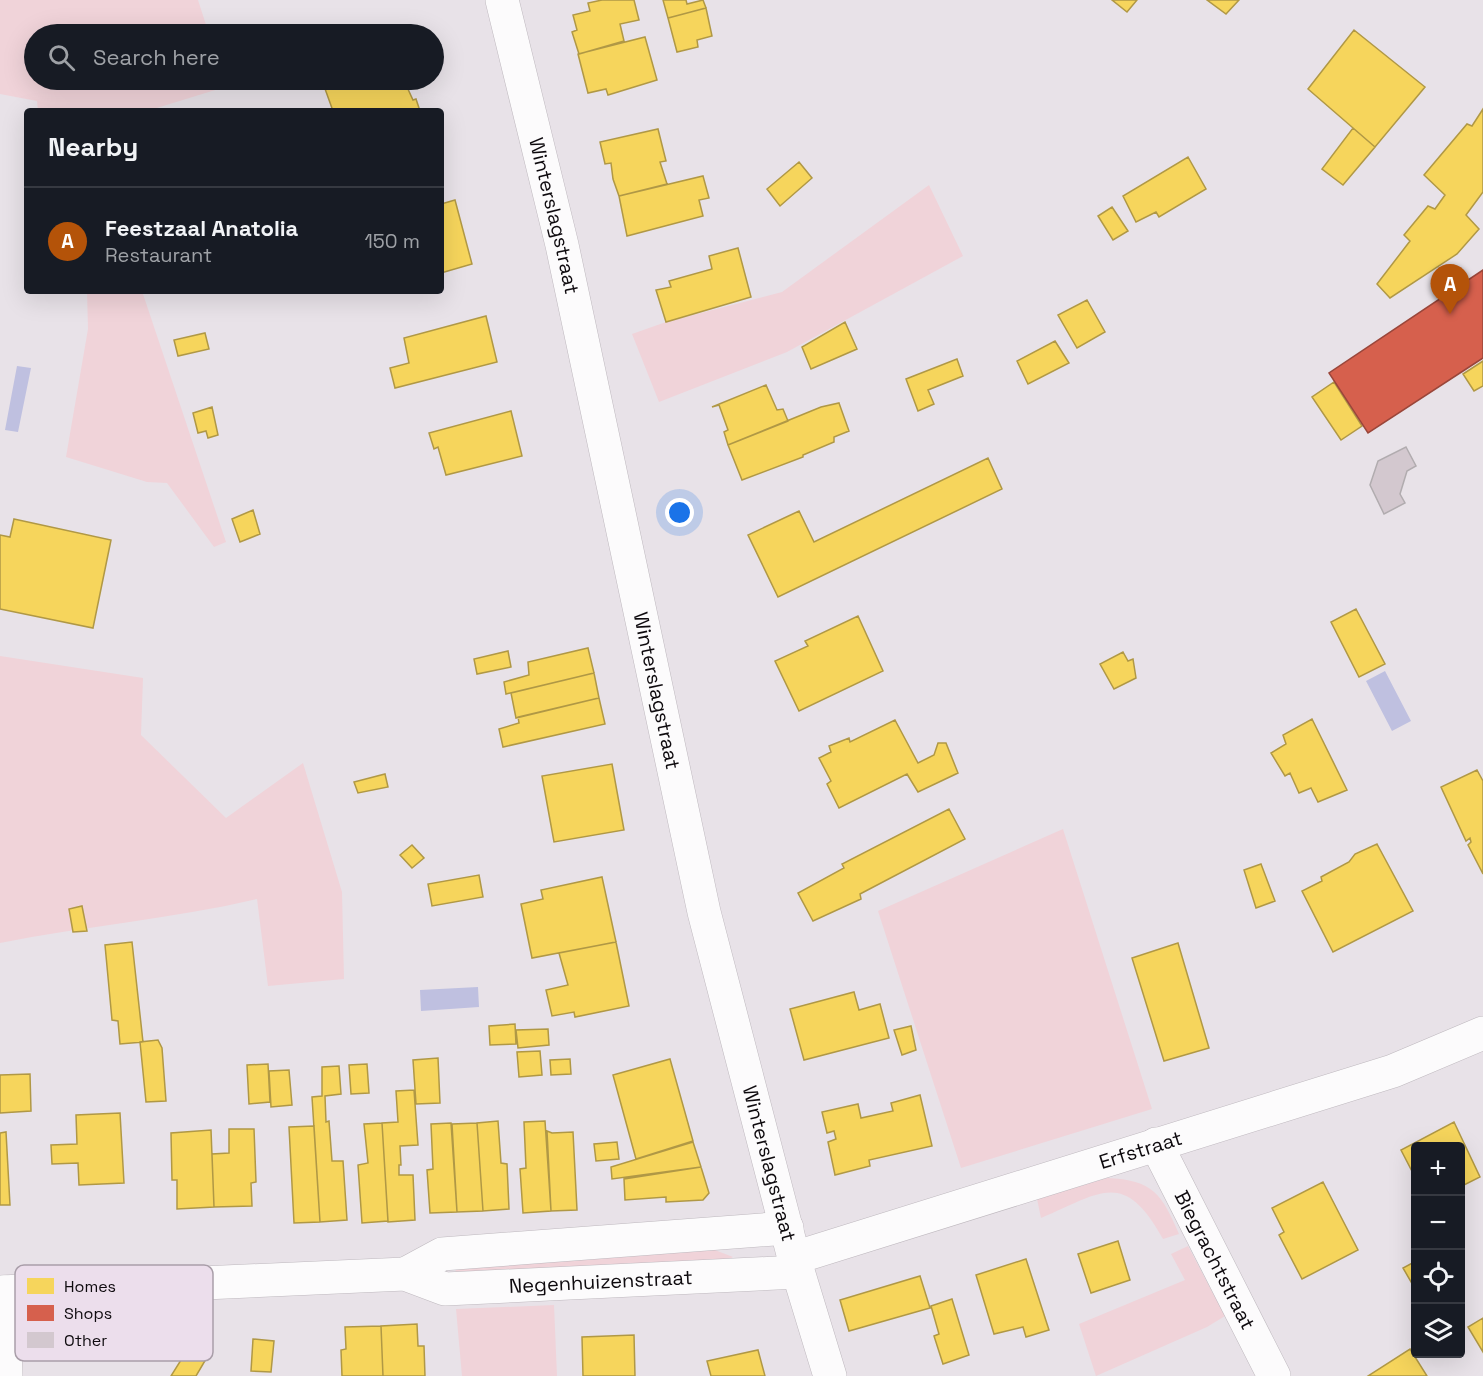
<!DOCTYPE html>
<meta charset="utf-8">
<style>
body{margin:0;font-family:"Space Grotesk",sans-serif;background:#20242c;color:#f1f3f6}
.controls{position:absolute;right:18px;bottom:18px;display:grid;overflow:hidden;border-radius:6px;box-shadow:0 6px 24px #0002}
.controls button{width:54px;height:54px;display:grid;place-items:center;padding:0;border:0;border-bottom:2px solid #363941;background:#171b24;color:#f1f3f6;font:30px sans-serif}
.you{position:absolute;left:680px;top:513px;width:21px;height:21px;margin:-15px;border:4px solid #fff;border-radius:50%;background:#1a73e8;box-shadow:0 0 0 9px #1a73e833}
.badge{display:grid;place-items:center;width:39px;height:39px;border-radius:50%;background:#b45309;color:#fff;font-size:20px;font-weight:700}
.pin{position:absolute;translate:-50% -50px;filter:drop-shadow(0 2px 3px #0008)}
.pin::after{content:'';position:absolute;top:32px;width:21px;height:18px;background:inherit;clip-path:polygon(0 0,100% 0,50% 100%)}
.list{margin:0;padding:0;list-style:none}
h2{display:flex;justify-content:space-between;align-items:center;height:78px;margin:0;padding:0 24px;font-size:26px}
h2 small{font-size:20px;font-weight:400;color:#9ea1a6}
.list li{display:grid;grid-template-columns:39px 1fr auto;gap:18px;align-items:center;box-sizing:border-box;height:108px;padding:0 24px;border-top:2px solid #363941}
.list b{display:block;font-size:22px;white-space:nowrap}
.list p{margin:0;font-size:20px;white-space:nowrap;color:#9ea1a6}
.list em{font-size:20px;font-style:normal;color:#9ea1a6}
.icon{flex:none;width:33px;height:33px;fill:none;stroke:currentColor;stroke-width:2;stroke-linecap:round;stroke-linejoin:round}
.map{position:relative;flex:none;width:1483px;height:1376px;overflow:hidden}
.search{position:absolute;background:#171b24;box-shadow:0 6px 24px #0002;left:24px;top:24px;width:420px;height:66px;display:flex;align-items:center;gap:15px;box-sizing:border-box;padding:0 21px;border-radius:33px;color:#9ea1a6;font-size:22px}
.panel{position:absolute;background:#171b24;box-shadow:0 6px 24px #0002;left:24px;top:108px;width:420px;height:186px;border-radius:6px}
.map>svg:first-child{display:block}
.green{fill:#f0d3d9}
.water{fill:#bfc0e0}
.homes{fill:#f6d55c;stroke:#b09845;stroke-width:1.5}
.shops{fill:#d6604d;stroke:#9a463a;stroke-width:1.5}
.building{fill:#d3c8cf;stroke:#b1acaf;stroke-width:1.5}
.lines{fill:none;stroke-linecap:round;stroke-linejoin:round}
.minor-casing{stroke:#beb8be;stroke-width:34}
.minor{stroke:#fcfbfc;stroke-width:33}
.labels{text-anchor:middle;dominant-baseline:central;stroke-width:6;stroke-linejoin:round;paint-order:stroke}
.street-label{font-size:20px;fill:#0e0a0e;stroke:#ecdeec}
.key{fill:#ecdeec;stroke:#a99ea9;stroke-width:1.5}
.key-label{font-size:16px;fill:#0e0a0e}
</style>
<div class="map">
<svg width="1483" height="1376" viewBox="0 0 1483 1376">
<rect width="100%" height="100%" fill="#e8e2e8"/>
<path class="green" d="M 0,0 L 198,0 L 209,34 L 34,34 L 34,80 L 223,80 L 225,87 L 147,111 L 38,111 L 37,101 L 0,94 Z
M 929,185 L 963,256 L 787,352 L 659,402 L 632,334 L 666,322 L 782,292 Z
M 87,291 L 142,291 L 226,542 L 214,547 L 167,483 L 147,482 L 66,457 L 88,329 Z
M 0,656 L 143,678 L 141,735 L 226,818 L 303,763 L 342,892 L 344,979 L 268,986 L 257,899 C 172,919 85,926 0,943 Z
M 1063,829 L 1152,1109 L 961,1168 L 878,911 Z
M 1107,1178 C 1153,1180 1162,1194 1179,1234 L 1163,1239 C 1124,1169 1102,1192 1041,1218 L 1037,1199 Z
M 1188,1246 L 1225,1316 L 1207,1327 L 1096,1376 L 1079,1324 L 1185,1280 L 1171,1254 Z
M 707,1247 L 733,1257 L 704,1272 L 457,1277 L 455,1268 Z
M 554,1305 L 557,1376 L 462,1376 L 456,1309 Z"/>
<path class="water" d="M 17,366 L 31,368 L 18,432 L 5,430 Z
M 1385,671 L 1411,721 L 1392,731 L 1366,681 Z
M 478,987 L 479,1007 L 421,1011 L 420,990 Z"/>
<path class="homes" d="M 602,0 L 634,0 L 639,20 L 620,24 L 624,41 L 579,54 L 572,32 L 577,30 L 573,15 L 590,11 L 588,3 Z
M 663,0 L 686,0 L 687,4 L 703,0 L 706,8 L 668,18 Z
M 1112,0 L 1137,0 L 1127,12 Z
M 1207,0 L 1239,0 L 1226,14 Z
M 706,8 L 712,36 L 697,40 L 698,47 L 677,52 L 668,18 Z
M 1354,30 L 1425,87 L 1375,147 L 1308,89 Z
M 645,37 L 657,80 L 608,95 L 606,89 L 588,93 L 578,54 Z
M 344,80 L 417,80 L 419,83 L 407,87 L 413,100 L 416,99 L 420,111 L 333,111 L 324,86 Z
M 1483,109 L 1483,192 L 1466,215 L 1479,229 L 1457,254 L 1390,298 L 1377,284 L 1410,241 L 1404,235 L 1428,206 L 1435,209 L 1445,195 L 1424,175 L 1467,124 L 1472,126 Z
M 1353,128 L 1375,147 L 1343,185 L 1322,169 Z
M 658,129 L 666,161 L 660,162 L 667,184 L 619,196 L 613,179 L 611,163 L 605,164 L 600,142 Z
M 1188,157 L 1206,189 L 1159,217 L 1156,212 L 1136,222 L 1123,196 Z
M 799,162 L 812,178 L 780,206 L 767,189 Z
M 703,176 L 709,198 L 699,200 L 703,216 L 627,236 L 619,196 Z
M 455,200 L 472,264 L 441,273 L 441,204 Z
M 1112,207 L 1128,231 L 1113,240 L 1098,216 Z
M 738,248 L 751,297 L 666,322 L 656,290 L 671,287 L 669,281 L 712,269 L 709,256 Z
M 1087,300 L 1105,332 L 1077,348 L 1058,315 Z
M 486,316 L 497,362 L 395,388 L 390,368 L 409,363 L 404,338 Z
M 845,322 L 857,349 L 811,369 L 802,347 Z
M 205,333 L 209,349 L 178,356 L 174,340 Z
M 1055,341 L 1069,363 L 1028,384 L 1017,361 Z
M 957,359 L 963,376 L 928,390 L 934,404 L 918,411 L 906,379 Z
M 1483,361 L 1483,386 L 1474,391 L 1463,374 Z
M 1334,382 L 1362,426 L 1341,440 L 1312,397 Z
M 766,385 L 777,410 L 783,409 L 788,421 L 728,445 L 724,432 L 728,430 L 719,405 L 712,407 Z
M 839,403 L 849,431 L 834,437 L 834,442 L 803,455 L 803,457 L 742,480 L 728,445 L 821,407 Z
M 212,407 L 218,435 L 208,438 L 206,431 L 198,433 L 193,413 Z
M 511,411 L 522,456 L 446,475 L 438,447 L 434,449 L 429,433 Z
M 988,458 L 1002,489 L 778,597 L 748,535 L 799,511 L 814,542 Z
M 253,510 L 260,534 L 240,542 L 232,519 Z
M 14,519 L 111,540 L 93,628 L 0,609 L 0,535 L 10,537 Z
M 1356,609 L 1385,664 L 1359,677 L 1331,622 Z
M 858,616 L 883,671 L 799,711 L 775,661 L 808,646 L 805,641 Z
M 588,648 L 594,673 L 506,694 L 504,682 L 529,675 L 528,662 Z
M 508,651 L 511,667 L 477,674 L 474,659 Z
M 1123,652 L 1128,661 L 1133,659 L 1136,678 L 1114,689 L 1100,664 Z
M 594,673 L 599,698 L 516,718 L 511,693 Z
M 599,698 L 605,724 L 503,747 L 499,729 L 519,723 L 518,717 Z
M 1312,719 L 1347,790 L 1318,802 L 1311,788 L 1299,793 L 1290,773 L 1285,776 L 1271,753 L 1286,744 L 1283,735 Z
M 895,720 L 918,763 L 934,755 L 938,743 L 946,743 L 958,773 L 918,792 L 907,774 L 839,808 L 827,784 L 831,781 L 819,758 L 831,752 L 829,746 L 849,738 L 850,742 Z
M 612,764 L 624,830 L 554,842 L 542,776 Z
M 1477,770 L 1483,781 L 1483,874 L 1468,845 L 1471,842 L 1470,838 L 1466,841 L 1441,787 Z
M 385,774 L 388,787 L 358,793 L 354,782 Z
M 949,809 L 965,839 L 860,894 L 861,899 L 813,921 L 798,893 L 844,868 L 842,864 Z
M 1377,844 L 1413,911 L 1333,952 L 1302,891 L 1322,881 L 1321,877 L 1349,862 L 1355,854 Z
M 412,845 L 424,858 L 412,868 L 400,855 Z
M 1261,864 L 1275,901 L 1256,908 L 1244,870 Z
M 479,875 L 483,897 L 432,906 L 428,884 Z
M 602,877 L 616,942 L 532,958 L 521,904 L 543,899 L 541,890 Z
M 82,906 L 87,931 L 73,932 L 69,909 Z
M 132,942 L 143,1042 L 120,1044 L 118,1021 L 112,1020 L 105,945 Z
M 616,942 L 629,1006 L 575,1017 L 574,1012 L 552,1016 L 546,990 L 568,985 L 559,953 Z
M 1178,943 L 1209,1048 L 1164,1061 L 1132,958 Z
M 854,992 L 859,1010 L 880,1004 L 889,1038 L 804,1060 L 790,1009 Z
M 515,1024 L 516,1044 L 490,1045 L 489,1026 Z
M 911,1026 L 916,1050 L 902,1055 L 894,1030 Z
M 548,1029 L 549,1045 L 518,1048 L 516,1030 Z
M 158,1040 L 162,1048 L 166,1101 L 146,1102 L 140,1042 Z
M 540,1051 L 542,1075 L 519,1077 L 517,1052 Z
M 438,1058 L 440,1103 L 416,1104 L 413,1060 Z
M 570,1059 L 571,1074 L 551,1075 L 550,1060 Z
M 670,1059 L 693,1141 L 636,1159 L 613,1075 Z
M 268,1064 L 270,1102 L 249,1104 L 247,1065 Z
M 367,1064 L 369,1093 L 351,1094 L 349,1065 Z
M 339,1066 L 341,1094 L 325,1096 L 326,1122 L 329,1121 L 332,1161 L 343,1161 L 347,1220 L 320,1222 L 312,1097 L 322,1096 L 322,1067 Z
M 289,1070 L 292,1105 L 271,1107 L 269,1071 Z
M 30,1074 L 31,1111 L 0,1113 L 0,1075 Z
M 414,1090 L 418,1145 L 400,1146 L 401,1165 L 399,1165 L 399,1175 L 413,1175 L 415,1220 L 388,1222 L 382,1123 L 398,1122 L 396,1091 Z
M 920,1095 L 932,1146 L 869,1160 L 870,1166 L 835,1175 L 828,1142 L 836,1139 L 834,1131 L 827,1133 L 822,1112 L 858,1104 L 861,1118 L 893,1111 L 891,1103 Z
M 120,1113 L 124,1183 L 79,1185 L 78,1163 L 52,1164 L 51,1145 L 77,1144 L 76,1115 Z
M 498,1121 L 501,1163 L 507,1164 L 509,1209 L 483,1211 L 477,1123 Z
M 545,1121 L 551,1211 L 523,1213 L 520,1169 L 526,1168 L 524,1122 Z
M 1454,1122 L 1480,1177 L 1460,1187 L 1460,1146 L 1416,1146 L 1416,1179 L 1401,1150 Z
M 382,1123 L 388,1221 L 362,1223 L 358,1165 L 368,1163 L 364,1124 Z
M 451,1123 L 457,1212 L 430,1213 L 427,1170 L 433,1169 L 431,1124 Z
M 477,1123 L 483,1211 L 457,1212 L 452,1124 Z
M 314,1126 L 320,1222 L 294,1223 L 289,1127 Z
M 229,1129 L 254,1129 L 256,1182 L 251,1183 L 252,1206 L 214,1207 L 212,1154 L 229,1153 Z
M 211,1130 L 214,1207 L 177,1209 L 177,1180 L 172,1180 L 171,1133 Z
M 547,1131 L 552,1133 L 573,1132 L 577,1210 L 551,1211 Z
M 6,1132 L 10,1205 L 0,1205 L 0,1133 Z
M 617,1142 L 619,1159 L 596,1161 L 594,1144 Z
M 693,1142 L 701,1167 L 612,1179 L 611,1167 Z
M 701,1167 L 709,1193 L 703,1200 L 666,1202 L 666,1197 L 625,1200 L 624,1179 Z
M 1323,1182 L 1358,1250 L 1302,1279 L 1279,1235 L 1284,1232 L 1272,1208 Z
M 1118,1241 L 1130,1280 L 1091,1293 L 1078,1254 Z
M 1026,1259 L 1049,1330 L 1026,1337 L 1023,1327 L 994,1334 L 976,1275 Z
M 1416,1261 L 1416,1286 L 1414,1287 L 1403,1268 Z
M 920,1276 L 930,1308 L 849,1331 L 840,1300 Z
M 952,1299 L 969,1355 L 943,1364 L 934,1336 L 939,1334 L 931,1306 Z
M 1483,1318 L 1483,1352 L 1468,1327 Z
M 417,1324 L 418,1346 L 424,1346 L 425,1376 L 383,1376 L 381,1326 Z
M 381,1326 L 383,1376 L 342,1376 L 341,1350 L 346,1349 L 345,1327 Z
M 634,1335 L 635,1376 L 583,1376 L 582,1337 Z
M 253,1339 L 274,1341 L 271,1372 L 251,1371 Z
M 191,1344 L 209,1354 L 196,1376 L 171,1376 Z
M 1410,1349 L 1427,1376 L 1368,1376 Z
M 758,1350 L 765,1376 L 711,1376 L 707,1361 Z"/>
<path class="shops" d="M 1483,270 L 1483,358 L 1368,433 L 1329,373 Z"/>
<path class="building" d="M 1406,447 L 1416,466 L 1407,471 L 1400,494 L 1405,503 L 1384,514 L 1370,485 L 1378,461 Z"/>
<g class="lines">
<g class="minor-casing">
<g id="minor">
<path id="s1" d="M 502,0 L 562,245 L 704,912 L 794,1258 L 830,1376"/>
<path id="s2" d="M 1156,1144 L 1274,1376"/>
<path id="s3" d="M 794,1258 L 1393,1071 L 1483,1033"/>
<path d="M 405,1274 L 442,1254 L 787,1228"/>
<path id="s4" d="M 0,1292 L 405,1274 L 445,1289 L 798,1272"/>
<path d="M 4,1292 L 6,1376"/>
</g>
</g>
<use href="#minor" class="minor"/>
</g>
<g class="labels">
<g class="street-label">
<text stroke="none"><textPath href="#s1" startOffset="222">Winterslagstraat</textPath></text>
<text stroke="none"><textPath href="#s1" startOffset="708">Winterslagstraat</textPath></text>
<text stroke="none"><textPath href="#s3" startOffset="363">Erfstraat</textPath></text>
<text stroke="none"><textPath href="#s1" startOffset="1194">Winterslagstraat</textPath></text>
<text stroke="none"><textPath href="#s2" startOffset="130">Biegrachtstraat</textPath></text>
<text stroke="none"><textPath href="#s4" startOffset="604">Negenhuizenstraat</textPath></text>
</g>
</g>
<rect x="15" y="1265" width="198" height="96" rx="9" class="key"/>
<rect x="27" y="1278" width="27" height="16" fill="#f6d55c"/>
<rect x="27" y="1305" width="27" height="16" fill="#d6604d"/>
<rect x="27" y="1332" width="27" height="16" fill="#d3c8cf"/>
<g class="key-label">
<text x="64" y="1292">Homes</text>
<text x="64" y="1319">Shops</text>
<text x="64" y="1346">Other</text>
</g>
</svg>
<div class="controls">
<button>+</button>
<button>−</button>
<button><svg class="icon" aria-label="locate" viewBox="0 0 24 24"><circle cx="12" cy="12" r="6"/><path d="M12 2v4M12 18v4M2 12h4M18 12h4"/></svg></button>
<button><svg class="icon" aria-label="layers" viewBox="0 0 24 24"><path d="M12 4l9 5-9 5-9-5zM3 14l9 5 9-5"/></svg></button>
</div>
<div class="you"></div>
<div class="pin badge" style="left:1450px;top:314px">A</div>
<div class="search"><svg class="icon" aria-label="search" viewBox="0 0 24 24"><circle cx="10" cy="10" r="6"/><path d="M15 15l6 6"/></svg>Search here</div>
<section class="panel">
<h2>Nearby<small></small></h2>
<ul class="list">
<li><span class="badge">A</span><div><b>Feestzaal Anatolia</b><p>Restaurant</p></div><em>150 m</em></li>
</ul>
</section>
</div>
